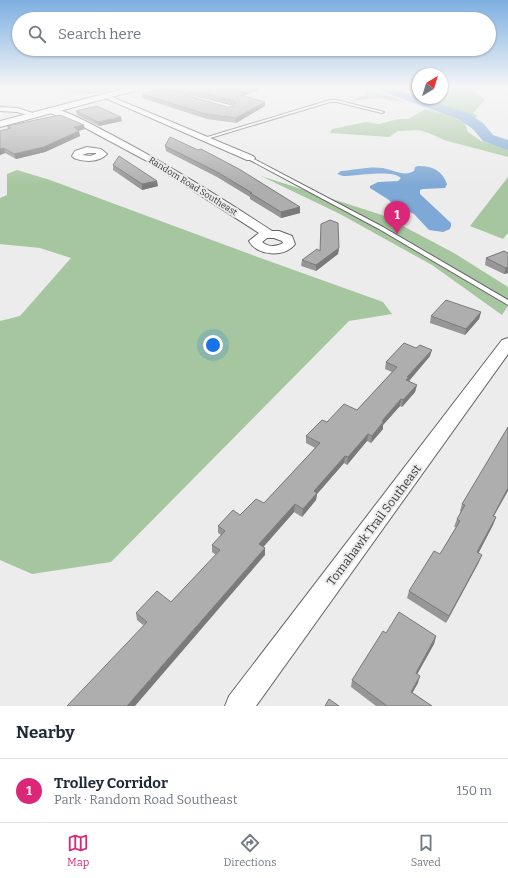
<!DOCTYPE html>
<meta charset="utf-8">
<style>
body{margin:0;font-family:Bitter,serif;background:#f6f6f7;color:#1f2937}
.compass{position:absolute;left:412px;top:68px;width:36px;height:36px;border-radius:50%;background:#fff;box-shadow:0 1px 3px #0004;rotate:38deg}
.you{position:absolute;left:213px;top:345px;width:14px;height:14px;margin:-10px;border:3px solid #fff;border-radius:50%;background:#1a73e8;box-shadow:0 0 0 6px #1a73e833}
.badge{display:grid;place-items:center;width:26px;height:26px;border-radius:50%;background:#db2777;color:#fff;font-size:13px;font-weight:700}
.pin{position:absolute;translate:-50% -33px;filter:drop-shadow(0 1px 2px #0008)}
.pin::after{content:'';position:absolute;top:21px;width:14px;height:12px;background:inherit;clip-path:polygon(0 0,100% 0,50% 100%)}
.list{margin:0;padding:0;list-style:none}
h2{display:flex;justify-content:space-between;align-items:center;height:52px;margin:0;padding:0 16px;font-size:17px}
h2 small{font-size:13px;font-weight:400;color:#747a83}
.list li{display:grid;grid-template-columns:26px 1fr auto;gap:12px;align-items:center;box-sizing:border-box;height:64px;padding:0 16px;border-top:1px solid #e0e1e3}
.list b{display:block;font-size:15px;white-space:nowrap}
.list p{margin:0;font-size:13px;white-space:nowrap;color:#747a83}
.list em{font-size:13px;font-style:normal;color:#747a83}
.icon{flex:none;width:22px;height:22px;fill:none;stroke:currentColor;stroke-width:2;stroke-linecap:round;stroke-linejoin:round}
.map{position:relative;flex:none;width:508px;height:706px;overflow:hidden}
.search{position:absolute;background:#fff;box-shadow:0 1px 3px #0004;left:12px;right:12px;top:12px;height:44px;display:flex;align-items:center;gap:10px;box-sizing:border-box;padding:0 14px;border-radius:22px;color:#747a83;font-size:15px}
.sheet{height:116px;background:#fff}
nav{display:flex;justify-content:space-around;align-items:center;box-sizing:border-box;height:56px;border-top:1px solid #e0e1e3;background:#fff;font-size:11px;color:#747a83}
nav a{display:grid;justify-items:center;gap:2px}
nav .on{color:#db2777}
.map>svg:first-child{display:block}
.green{fill:#a6c69f}
.water{fill:#7ea8d5}
.lines{fill:none;stroke-linecap:round;stroke-linejoin:round}
.river{fill:#7ea8d5;fill-rule:evenodd}
.service-casing{stroke:#646566;stroke-width:2}
.minor-casing{stroke:#646566;stroke-width:2}
.tertiary-casing{stroke:#646566;stroke-width:2}
.path{stroke:#8b8c8c;stroke-width:1;stroke-dasharray:1.5 1.5;stroke-linecap:butt}
.service{fill:#fff;fill-rule:evenodd}
.minor{fill:#fff;fill-rule:evenodd}
.tertiary{fill:#fff;fill-rule:evenodd}
.wall{fill:#969696}
.shaded-wall{fill:#7a7a7a}
.building{fill:#afaeaf;stroke:#7a7a7a}
.labels{text-anchor:middle;dominant-baseline:central;stroke-width:4;stroke-linejoin:round;paint-order:stroke}
.far-street-label{font-size:9px;fill:#383939;stroke:#ececed}
.near-street-label{font-size:12px;fill:#383939;stroke:#ececed}
</style>
<div class="map">
<svg width="508" height="706" viewBox="0 0 508 706">
<rect width="100%" height="100%" fill="#ececed"/>
<path class="green" d="M 56,88 L 102,88 L 109,90 L 107,91 L 108,92 C 90,95 73,94 56,88 Z
M 356,88 L 370,88 L 405,102 L 377,98 L 350,101 L 365,95 L 366,90 Z
M 442,88 C 465,88 467,84 485,100 L 473,113 L 478,116 L 467,121 L 423,98 L 442,98 Z
M 425,109 L 448,115 L 465,123 L 468,132 L 481,141 L 508,148 L 508,157 L 444,140 L 429,133 L 418,130 L 398,131 L 389,137 L 330,133 L 332,129 L 366,122 L 379,124 L 398,119 L 409,119 Z
M 17,170 L 50,180 L 255,256 L 383,302 L 392,314 L 349,321 L 111,562 L 32,574 L 0,560 L 0,321 L 20,316 L 71,258 L 40,248 L 0,244 L 0,198 L 7,195 L 7,174 Z
M 261,176 L 382,215 L 454,253 L 508,287 L 508,306 L 502,315 L 432,265 L 340,214 Z
M 508,177 L 508,233 L 503,239 L 470,226 Z"/>
<path class="water" d="M 418,166 C 432,166 442,170 447,184 L 445,188 L 423,189 L 420,190 L 420,194 L 451,223 L 451,226 L 450,229 L 443,232 L 429,230 L 414,214 L 392,204 L 389,200 L 370,188 L 370,186 L 378,182 L 398,181 L 401,178 C 393,169 356,176 343,176 L 337,174 L 341,171 C 354,170 370,166 383,168 C 393,170 405,177 414,171 L 415,167 Z"/>
<g class="lines">
<path class="river" d="M 376,88 L 392,88 L 418,96 L 418,98 L 423,98 L 468,113 L 483,123 L 493,135 L 508,140 L 508,150 L 483,141 L 473,129 L 458,119 L 378,90 Z"/>
<g class="service-casing">
<path id="service" d="M 330,100 L 337,100 L 384,112 L 382,113 L 337,102 L 330,102 L 207,139 L 204,138 Z
M 250,157 L 383,227 L 508,300 L 508,305 L 379,229 L 248,159 L 248,158 Z"/>
</g>
<g class="minor-casing">
<path id="minor" d="M 155,88 L 164,88 L 234,106 L 235,108 L 231,110 L 228,110 Z
M 105,94 L 253,156 L 255,158 L 253,160 L 247,160 L 103,97 L 102,96 Z
M 0,107 L 18,108 L 38,115 L 34,117 L 17,112 L 0,111 Z
M 48,108 C 61,106 100,129 112,135 C 167,164 220,197 272,231 L 279,231 L 292,236 L 295,244 C 285,258 257,256 249,241 L 259,233 L 147,161 L 78,124 L 48,112 ZM 267,238 L 274,238 L 282,241 L 283,243 C 276,247 268,247 262,242 Z
M 87,147 L 101,149 L 107,154 C 98,163 84,162 74,158 L 72,156 L 75,151 ZM 88,153 L 96,153 L 96,154 L 90,156 L 82,155 Z
M 508,338 L 508,354 L 256,706 L 225,706 L 229,696 L 502,340 Z"/>
</g>
<g class="tertiary-casing">
<path id="tertiary" d="M 127,88 L 139,88 L 138,90 L 0,127 L 0,121 Z"/>
</g>
<path class="path" d="M 81,88 L 87,90"/>
<use href="#service" class="service"/>
<use href="#minor" class="minor"/>
<use href="#tertiary" class="tertiary"/>
</g>
<path class="wall" d="M 168,88 L 258,88 L 258,91 L 244,95 L 244,96 L 265,102 L 265,106 L 236,123 L 207,119 L 142,98 L 142,94 L 227,107 L 232,107 L 235,105 Z
M 76,111 L 122,121 L 99,126 L 77,115 Z
M 7,126 L 85,129 L 78,131 L 80,136 L 45,152 L 16,159 L 5,153 L 0,155 L 8,128 Z
M 165,146 L 300,207 L 300,213 L 281,218 L 250,199 L 250,197 L 217,177 L 166,151 Z
M 113,165 L 158,186 L 142,190 L 113,170 Z
M 321,224 L 339,248 L 338,254 L 316,271 L 301,266 L 302,260 L 320,250 Z
M 504,251 L 508,273 L 504,274 L 485,265 L 486,258 Z
M 481,312 L 479,319 L 465,335 L 430,323 L 431,316 Z
M 430,356 L 409,381 L 408,381 L 417,385 L 415,392 L 402,407 L 400,406 L 383,425 L 383,429 L 371,443 L 367,441 L 347,465 L 344,463 L 317,494 L 316,500 L 302,517 L 294,512 L 263,547 L 265,555 L 143,625 L 137,620 L 136,613 L 171,602 L 216,555 L 212,552 L 212,545 L 221,535 L 218,533 L 218,526 L 264,503 L 315,448 L 306,443 L 306,436 L 327,422 L 357,410 L 392,372 L 385,369 L 386,362 Z
M 462,504 L 496,517 L 493,525 L 478,553 L 479,562 L 446,623 L 407,598 L 409,591 L 440,554 L 456,527 L 454,527 L 457,519 L 461,512 L 460,511 Z
M 386,633 L 436,636 L 434,644 L 417,674 L 418,683 L 412,692 L 432,706 L 376,706 L 351,687 L 352,680 Z"/>
<path class="shaded-wall" d="M 256,88 L 258,88 L 258,91 L 244,95 L 244,97 L 240,99 L 239,92 Z
M 265,102 L 265,106 L 236,123 L 236,118 Z
M 121,117 L 122,121 L 99,126 L 98,122 Z
M 84,125 L 85,129 L 74,132 L 74,127 Z
M 79,131 L 80,136 L 45,152 L 16,159 L 14,154 Z
M 4,148 L 5,153 L 0,155 L 0,149 Z
M 157,181 L 158,186 L 142,190 L 142,184 Z
M 300,207 L 300,213 L 281,218 L 281,212 Z
M 339,248 L 338,254 L 316,271 L 316,265 Z
M 508,267 L 508,273 L 504,274 L 506,268 Z
M 481,312 L 479,319 L 465,335 L 466,329 Z
M 432,350 L 430,356 L 409,381 L 408,384 L 405,387 L 407,377 Z
M 417,385 L 415,392 L 402,407 L 403,400 Z
M 401,399 L 400,406 L 383,425 L 383,429 L 371,443 L 372,436 L 382,421 Z
M 368,434 L 367,441 L 347,465 L 348,457 Z
M 345,456 L 344,463 L 317,494 L 316,500 L 302,517 L 303,509 L 314,491 Z
M 508,488 L 508,491 L 490,523 L 493,516 Z
M 295,504 L 294,512 L 259,552 L 259,544 Z
M 496,517 L 493,525 L 475,560 L 477,552 Z
M 265,548 L 265,555 L 135,706 L 127,706 Z
M 482,555 L 479,562 L 446,623 L 449,616 Z
M 436,636 L 434,644 L 414,680 L 416,673 Z
M 420,676 L 418,683 L 409,699 L 411,692 Z"/>
<path class="building" d="M 163,88 L 227,107 L 232,107 L 236,103 L 234,101 L 183,88 L 256,88 L 239,92 L 244,93 L 240,95 L 265,102 L 236,118 L 206,114 L 142,94 Z
M 97,106 L 121,117 L 98,122 L 76,111 Z
M 60,115 L 84,125 L 74,127 L 79,131 L 44,147 L 14,154 L 4,148 L 0,149 L 0,131 L 11,128 L 7,126 Z
M 170,137 L 198,150 L 201,149 L 239,169 L 300,207 L 281,212 L 250,193 L 252,193 L 217,172 L 165,146 Z
M 119,156 L 157,181 L 142,184 L 113,165 Z
M 330,220 L 338,223 L 339,248 L 316,265 L 302,260 L 317,249 L 320,251 L 321,224 Z
M 504,251 L 508,253 L 508,267 L 506,268 L 486,258 Z
M 446,300 L 481,312 L 466,329 L 431,316 Z
M 404,343 L 416,348 L 420,345 L 432,350 L 407,377 L 409,377 L 406,380 L 417,385 L 403,400 L 401,399 L 382,421 L 384,421 L 372,436 L 368,434 L 348,457 L 345,456 L 314,491 L 317,493 L 303,509 L 295,504 L 259,544 L 265,548 L 127,706 L 67,706 L 147,622 L 136,613 L 157,591 L 171,602 L 220,550 L 212,545 L 225,531 L 218,526 L 233,510 L 240,515 L 256,499 L 264,503 L 320,443 L 306,436 L 322,420 L 327,422 L 344,404 L 357,410 L 397,367 L 386,362 Z
M 508,427 L 508,488 L 493,516 L 496,517 L 477,552 L 482,555 L 449,616 L 409,591 L 434,551 L 440,554 L 460,521 L 457,519 L 465,505 L 462,504 Z
M 399,612 L 436,636 L 416,673 L 420,676 L 411,692 L 432,706 L 387,706 L 352,680 L 383,631 L 386,633 Z
M 329,699 L 339,706 L 325,706 Z"/>
<linearGradient id="sky" x2="0" y2="1"><stop stop-color="#7dafe0"/><stop offset="0.47" stop-color="#f6f6f7"/><stop offset="1" stop-color="#f6f6f7" stop-opacity="0"/></linearGradient>
<rect width="508" height="186" fill="url(#sky)"/>
<g class="labels">
<g class="far-street-label">
<text transform="translate(193 186) rotate(32)">Random Road Southeast</text>
</g>
<g class="near-street-label">
<text transform="translate(374 525) rotate(-53)">Tomahawk Trail Southeast</text>
</g>
</g>
</svg>
<svg class="compass" viewBox="-18 -18 36 36"><path d="M0-13l5 13h-10z" fill="#e53935"/><path d="M0 13l5-13h-10z" fill="#747a83"/></svg>
<div class="you"></div>
<div class="pin badge" style="left:397px;top:234px">1</div>
<div class="search"><svg class="icon" aria-label="search" viewBox="0 0 24 24"><circle cx="10" cy="10" r="6"/><path d="M15 15l6 6"/></svg>Search here</div>
</div>
<section class="sheet">
<h2>Nearby<small></small></h2>
<ul class="list">
<li><span class="badge">1</span><div><b>Trolley Corridor</b><p>Park · Random Road Southeast</p></div><em>150 m</em></li>
</ul>
</section>
<nav>
<a class="on"><svg class="icon" aria-label="map" viewBox="0 0 24 24"><path d="M3 6l6-2 6 2 6-2v14l-6 2-6-2-6 2zM9 4v14M15 6v14"/></svg>Map</a>
<a><svg class="icon" aria-label="directions" viewBox="0 0 24 24"><path d="M12 3l9 9-9 9-9-9zM9 14v-3h6M13 9l2 2-2 2"/></svg>Directions</a>
<a><svg class="icon" aria-label="saved" viewBox="0 0 24 24"><path d="M7 4h10v16l-5-4-5 4z"/></svg>Saved</a>
</nav>
